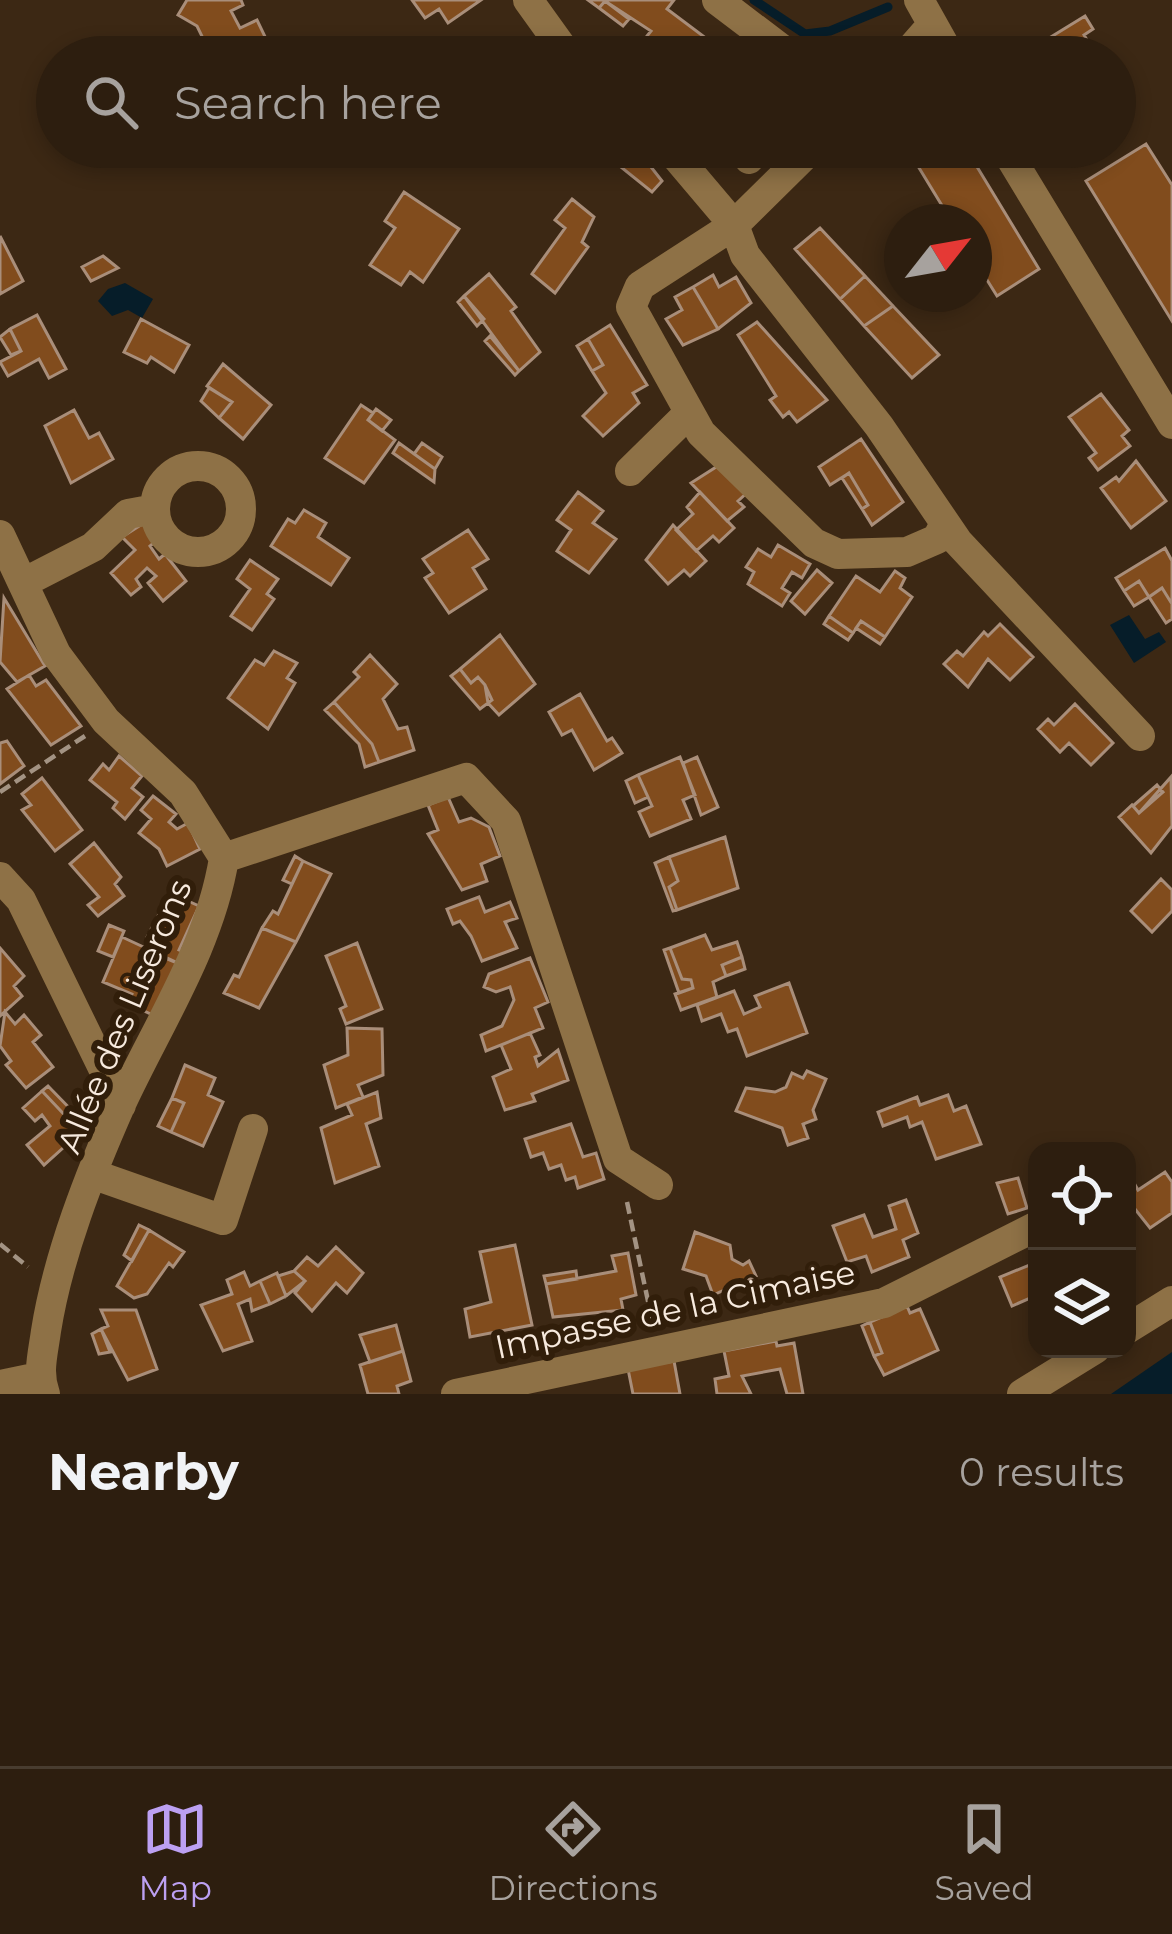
<!DOCTYPE html>
<meta charset="utf-8">
<style>
body{margin:0;font-family:Montserrat,sans-serif;background:#392b1d;color:#f1f3f6}
.controls{position:absolute;right:36px;bottom:36px;display:grid;overflow:hidden;border-radius:24px;box-shadow:0 6px 18px #0003}
.controls button{width:108px;height:108px;display:grid;place-items:center;padding:0;border:0;border-bottom:3px solid #483c2f;background:#2d1e0f;color:#f1f3f6;font:60px sans-serif}
.compass{position:absolute;left:884px;top:204px;width:108px;height:108px;border-radius:50%;background:#2d1e0f;box-shadow:0 6px 18px #0003;rotate:59deg}
.list{margin:0;padding:0;list-style:none}
h2{display:flex;justify-content:space-between;align-items:center;height:156px;margin:0;padding:0 48px;font-size:51px}
h2 small{font-size:39px;font-weight:400;color:#a7a29e}
.icon{flex:none;width:66px;height:66px;fill:none;stroke:currentColor;stroke-width:2;stroke-linecap:round;stroke-linejoin:round}
.map{position:relative;flex:none;width:1172px;height:1394px;overflow:hidden}
.search{position:absolute;background:#2d1e0f;box-shadow:0 6px 18px #0003;left:36px;right:36px;top:36px;height:132px;display:flex;align-items:center;gap:30px;box-sizing:border-box;padding:0 42px;border-radius:66px;color:#a7a29e;font-size:45px}
.sheet{height:372px;background:#2d1e0f}
nav{display:flex;justify-content:space-around;align-items:center;box-sizing:border-box;height:168px;border-top:3px solid #483c2f;background:#2d1e0f;font-size:33px;color:#a7a29e}
nav a{display:grid;justify-items:center;gap:6px}
nav .on{color:#bca0f2}
.map>svg:first-child{display:block}
.water{fill:#061d29}
.lines{fill:none;stroke-linecap:round;stroke-linejoin:round}
.stream{stroke:#061d29;stroke-width:9}
.building{fill:#814c1d;stroke:#a98e7a;stroke-width:3}
.path{stroke:#a39383;stroke-width:4.5;stroke-dasharray:12 6;stroke-linecap:butt}
.minor{stroke:#8e7146;stroke-width:30}
.labels{text-anchor:middle;dominant-baseline:central;stroke-width:12;stroke-linejoin:round;paint-order:stroke}
.street-label{font-size:33px;fill:#f7eade;stroke:#311e0a}
</style>
<div class="map">
<svg width="1172" height="1394" viewBox="0 0 1172 1394">
<rect width="100%" height="100%" fill="#3c2814"/>
<path class="water" d="M 125,283 L 153,299 L 142,318 L 128,310 L 112,316 L 98,301 L 108,289 Z
M 1129,615 L 1145,639 L 1159,632 L 1166,642 L 1134,663 L 1110,625 Z
M 1172,1352 L 1172,1394 L 1111,1394 Z"/>
<g class="lines">
<path class="stream" d="M 754,0 L 805,34 L 830,31 L 888,7"/>
</g>
<path class="building" d="M 187,0 L 241,0 L 243,5 L 231,11 L 240,28 L 257,20 L 270,47 L 249,57 L 231,57 L 228,50 L 212,57 L 197,26 L 178,15 Z
M 412,0 L 481,0 L 448,23 L 439,9 L 425,18 Z
M 588,0 L 674,0 L 667,9 L 731,57 L 662,57 L 643,41 L 651,31 L 605,1 L 599,8 Z
M 605,1 L 629,19 L 623,26 L 599,8 Z
M 1085,16 L 1093,29 L 1084,35 L 1096,55 L 1057,57 L 1046,40 Z
M 538,38 L 552,57 L 522,57 Z
M 1146,144 L 1172,185 L 1172,321 L 1086,181 Z
M 596,147 L 645,147 L 640,153 L 662,181 L 652,192 Z
M 920,147 L 965,147 L 1039,269 L 997,296 L 974,259 L 974,222 L 952,222 L 910,153 Z
M 404,192 L 459,229 L 423,282 L 410,272 L 401,285 L 370,265 L 395,228 L 385,221 Z
M 572,199 L 594,217 L 582,242 L 588,247 L 555,293 L 532,274 L 565,228 L 555,220 Z
M 820,228 L 865,276 L 840,299 L 795,249 Z
M 0,236 L 23,281 L 0,294 Z
M 103,256 L 118,268 L 91,281 L 82,267 Z
M 489,274 L 516,307 L 511,311 L 540,352 L 519,371 L 464,296 Z
M 713,275 L 719,287 L 736,277 L 751,303 L 718,329 L 693,287 Z
M 865,276 L 893,306 L 864,326 L 840,299 Z
M 693,287 L 718,329 L 683,345 L 666,319 L 682,310 L 675,297 Z
M 464,296 L 484,319 L 477,326 L 458,302 Z
M 893,306 L 939,355 L 912,378 L 864,326 Z
M 37,315 L 66,369 L 49,378 L 39,359 L 8,376 L 0,362 L 21,351 L 10,329 Z
M 141,319 L 189,345 L 174,372 L 151,357 L 147,363 L 124,352 Z
M 757,322 L 827,400 L 797,422 L 789,412 L 783,417 L 770,400 L 776,396 L 738,335 Z
M 610,325 L 647,385 L 633,393 L 639,403 L 603,436 L 583,416 L 606,393 L 592,371 L 603,365 L 588,339 Z
M 10,329 L 21,351 L 11,355 L 0,337 Z
M 490,336 L 519,371 L 515,375 L 485,341 Z
M 588,339 L 603,365 L 592,371 L 577,346 Z
M 223,364 L 271,405 L 243,439 L 219,418 L 232,402 L 207,386 Z
M 209,388 L 232,402 L 219,418 L 201,401 Z
M 1101,394 L 1129,430 L 1122,436 L 1130,446 L 1098,470 L 1089,458 L 1096,453 L 1069,417 Z
M 361,405 L 373,413 L 368,420 L 395,440 L 364,483 L 325,458 Z
M 376,409 L 391,420 L 382,431 L 368,420 Z
M 74,410 L 89,438 L 99,433 L 113,459 L 71,483 L 45,426 Z
M 861,439 L 903,502 L 872,525 L 862,509 L 868,505 L 849,473 L 830,485 L 819,467 Z
M 399,443 L 435,469 L 434,482 L 393,453 Z
M 422,443 L 442,457 L 435,469 L 414,454 Z
M 1136,461 L 1166,501 L 1131,528 L 1101,488 L 1116,477 L 1119,481 Z
M 724,462 L 750,490 L 738,501 L 744,507 L 727,521 L 691,483 Z
M 849,473 L 868,505 L 862,509 L 842,478 Z
M 578,492 L 603,511 L 593,523 L 616,539 L 589,573 L 557,551 L 571,530 L 557,520 Z
M 700,492 L 734,528 L 719,542 L 713,536 L 696,551 L 676,530 L 693,514 L 687,507 Z
M 304,510 L 326,523 L 318,537 L 349,558 L 331,585 L 271,546 L 288,519 L 295,523 Z
M 144,523 L 157,540 L 150,546 L 159,559 L 165,554 L 186,581 L 163,601 L 148,583 L 156,576 L 147,568 L 136,579 L 141,587 L 131,595 L 111,573 L 135,550 L 122,537 Z
M 673,525 L 706,561 L 690,576 L 684,570 L 668,584 L 646,560 Z
M 468,530 L 488,559 L 473,568 L 486,589 L 449,613 L 425,578 L 433,573 L 423,559 Z
M 778,545 L 810,564 L 802,578 L 792,572 L 782,588 L 790,593 L 782,606 L 748,584 L 754,572 L 746,567 L 758,549 L 771,557 Z
M 1165,548 L 1172,561 L 1172,604 L 1162,588 L 1149,597 L 1139,581 L 1124,591 L 1116,578 Z
M 250,560 L 278,579 L 267,594 L 274,599 L 252,630 L 231,616 L 250,589 L 237,579 Z
M 817,570 L 832,583 L 805,614 L 791,601 Z
M 895,571 L 905,578 L 900,588 L 912,597 L 885,637 L 861,621 L 853,633 L 829,616 L 856,576 L 880,592 Z
M 1139,581 L 1149,597 L 1134,606 L 1124,591 Z
M 1162,588 L 1172,604 L 1172,619 L 1166,623 L 1149,597 Z
M 4,598 L 45,666 L 17,682 L 0,662 Z
M 829,616 L 853,633 L 848,640 L 824,624 Z
M 861,621 L 885,637 L 880,644 L 856,628 Z
M 1000,624 L 1033,657 L 1010,680 L 988,659 L 968,687 L 944,664 L 957,651 L 963,656 L 984,632 L 988,636 Z
M 500,635 L 535,684 L 499,715 L 488,703 L 485,685 L 478,677 L 471,683 L 460,669 Z
M 274,651 L 297,663 L 287,678 L 295,683 L 268,729 L 228,698 L 255,660 L 264,665 Z
M 370,655 L 397,684 L 383,699 L 398,729 L 407,727 L 414,750 L 379,762 L 372,744 L 334,702 L 359,677 L 354,672 Z
M 460,669 L 471,683 L 478,677 L 485,685 L 492,700 L 480,709 L 451,676 Z
M 29,675 L 36,686 L 46,680 L 81,726 L 51,745 L 7,689 Z
M 580,694 L 607,741 L 612,738 L 622,753 L 594,770 L 572,730 L 562,735 L 549,712 Z
M 334,702 L 372,744 L 379,762 L 365,767 L 359,744 L 325,710 Z
M 1075,704 L 1113,743 L 1091,765 L 1069,743 L 1060,752 L 1038,729 L 1048,719 L 1054,725 Z
M 7,741 L 24,766 L 0,784 L 0,743 Z
M 119,756 L 142,776 L 132,788 L 143,797 L 125,819 L 113,808 L 117,802 L 90,780 L 103,764 L 109,770 Z
M 680,757 L 695,795 L 683,800 L 691,819 L 650,836 L 639,812 L 652,806 L 638,775 Z
M 697,757 L 718,807 L 701,815 L 683,763 Z
M 638,775 L 648,797 L 635,803 L 626,781 Z
M 1171,777 L 1172,826 L 1151,853 L 1119,817 L 1132,805 L 1139,813 Z
M 42,778 L 82,830 L 55,851 L 22,810 L 31,805 L 22,794 Z
M 1157,785 L 1163,792 L 1139,813 L 1133,806 Z
M 153,796 L 176,814 L 169,822 L 177,829 L 188,823 L 200,849 L 167,866 L 159,849 L 139,833 L 151,819 L 141,810 Z
M 448,797 L 459,822 L 471,818 L 489,827 L 500,856 L 481,864 L 487,881 L 462,890 L 428,834 L 438,830 L 428,805 Z
M 725,837 L 738,888 L 677,910 L 669,887 L 678,881 L 669,857 Z
M 94,843 L 121,877 L 115,884 L 124,896 L 98,916 L 88,905 L 99,897 L 70,864 Z
M 295,856 L 303,861 L 292,884 L 283,880 Z
M 669,857 L 678,881 L 669,887 L 677,910 L 673,911 L 655,863 Z
M 303,861 L 331,874 L 296,942 L 262,928 L 273,911 L 278,914 Z
M 1161,879 L 1172,890 L 1172,911 L 1152,932 L 1131,911 Z
M 170,893 L 199,906 L 179,950 L 187,953 L 182,965 L 155,954 L 160,943 L 147,937 Z
M 479,897 L 485,912 L 510,902 L 517,918 L 505,922 L 517,948 L 482,961 L 471,936 L 460,921 L 453,924 L 447,909 Z
M 109,925 L 124,931 L 113,957 L 98,951 Z
M 262,928 L 296,942 L 259,1008 L 224,993 L 234,975 L 239,977 Z
M 705,935 L 712,950 L 737,942 L 742,957 L 722,965 L 726,976 L 713,982 L 717,997 L 681,1010 L 675,994 L 693,988 L 691,980 L 682,979 L 670,948 Z
M 122,937 L 182,965 L 153,1015 L 129,1004 L 132,994 L 103,982 Z
M 357,943 L 382,1009 L 346,1024 L 340,1009 L 346,1006 L 326,956 Z
M 0,948 L 24,976 L 14,986 L 22,996 L 0,1016 Z
M 670,948 L 682,979 L 691,980 L 693,988 L 679,993 L 664,950 Z
M 742,957 L 745,969 L 726,976 L 722,965 Z
M 530,958 L 548,1002 L 535,1008 L 543,1028 L 486,1051 L 481,1035 L 502,1026 L 514,1000 L 510,987 L 496,992 L 484,987 L 489,974 Z
M 789,983 L 807,1033 L 747,1056 L 737,1029 L 728,1032 L 721,1014 L 702,1021 L 697,1005 L 734,991 L 744,1014 L 760,1007 L 755,996 Z
M 5,1012 L 15,1024 L 24,1015 L 41,1035 L 33,1042 L 53,1067 L 26,1088 L 6,1065 L 11,1061 L 0,1046 Z
M 347,1028 L 382,1029 L 383,1075 L 358,1085 L 363,1097 L 336,1108 L 324,1065 L 348,1055 Z
M 530,1033 L 540,1055 L 535,1057 L 538,1066 L 558,1050 L 568,1080 L 532,1094 L 535,1101 L 505,1110 L 493,1077 L 511,1069 L 501,1045 Z
M 185,1065 L 215,1078 L 208,1095 L 223,1102 L 203,1146 L 171,1132 L 184,1103 L 172,1098 Z
M 807,1071 L 826,1079 L 813,1110 L 816,1119 L 803,1124 L 808,1138 L 788,1145 L 782,1128 L 736,1111 L 746,1088 L 775,1092 L 786,1087 L 792,1073 L 803,1078 Z
M 48,1086 L 81,1120 L 75,1126 L 42,1091 Z
M 42,1091 L 75,1126 L 69,1130 L 74,1138 L 44,1165 L 27,1145 L 50,1126 L 42,1115 L 35,1121 L 23,1108 Z
M 377,1092 L 381,1118 L 366,1124 L 379,1166 L 335,1183 L 321,1128 L 352,1115 L 347,1104 Z
M 948,1095 L 954,1111 L 966,1106 L 981,1144 L 936,1159 L 922,1122 L 910,1127 L 907,1117 L 883,1126 L 878,1112 L 917,1097 L 920,1105 Z
M 172,1098 L 184,1103 L 171,1132 L 158,1126 Z
M 571,1124 L 583,1157 L 596,1153 L 604,1179 L 578,1188 L 575,1177 L 566,1180 L 561,1165 L 549,1169 L 543,1153 L 531,1157 L 525,1139 Z
M 1165,1172 L 1172,1182 L 1172,1213 L 1150,1228 L 1127,1199 L 1127,1186 L 1134,1183 L 1138,1190 Z
M 1018,1178 L 1027,1208 L 1008,1214 L 997,1183 Z
M 906,1200 L 918,1233 L 903,1240 L 909,1257 L 872,1272 L 866,1256 L 847,1262 L 833,1226 L 864,1215 L 873,1237 L 896,1229 L 889,1206 Z
M 139,1225 L 149,1230 L 132,1261 L 124,1255 Z
M 149,1230 L 184,1252 L 173,1267 L 169,1263 L 147,1294 L 134,1298 L 117,1286 Z
M 695,1232 L 730,1245 L 732,1259 L 743,1265 L 749,1261 L 756,1276 L 713,1295 L 706,1276 L 683,1269 Z
M 515,1245 L 532,1325 L 470,1337 L 465,1309 L 491,1302 L 480,1252 Z
M 336,1247 L 363,1273 L 347,1293 L 336,1283 L 312,1311 L 295,1293 L 305,1281 L 294,1271 L 307,1257 L 318,1266 Z
M 628,1253 L 636,1295 L 621,1299 L 623,1310 L 553,1317 L 546,1284 L 616,1271 L 612,1256 Z
M 1037,1262 L 1037,1295 L 1012,1306 L 1000,1277 Z
M 294,1271 L 305,1281 L 286,1296 L 278,1276 Z
M 576,1271 L 577,1279 L 546,1284 L 544,1276 Z
M 244,1272 L 250,1286 L 260,1281 L 270,1304 L 252,1311 L 250,1299 L 238,1304 L 252,1341 L 223,1351 L 201,1305 L 232,1294 L 227,1280 Z
M 277,1273 L 286,1296 L 270,1304 L 260,1281 Z
M 907,1306 L 910,1313 L 920,1309 L 938,1350 L 884,1375 L 874,1356 L 882,1353 L 870,1322 Z
M 101,1310 L 136,1310 L 157,1369 L 128,1380 L 101,1329 L 108,1326 Z
M 870,1322 L 882,1353 L 874,1356 L 862,1326 Z
M 396,1325 L 403,1351 L 370,1362 L 360,1335 Z
M 101,1329 L 110,1352 L 99,1354 L 92,1334 Z
M 776,1341 L 777,1346 L 794,1343 L 803,1394 L 787,1394 L 780,1369 L 742,1376 L 751,1394 L 717,1394 L 715,1379 L 729,1376 L 724,1351 Z
M 403,1351 L 411,1381 L 397,1386 L 399,1394 L 368,1394 L 360,1365 Z
M 674,1361 L 680,1394 L 633,1394 L 628,1369 Z"/>
<g class="lines">
<path class="path" d="M 0,792 L 85,736
M 627,1202 L 652,1320
M 0,1244 L 28,1267"/>
<path class="minor" d="M 528,0 L 569,57
M 717,0 L 792,57
M 919,0 L 951,57
M 904,57 L 932,25
M 668,147 L 734,225 L 745,255 L 879,426 L 958,542 L 1140,736
M 813,147 L 734,225 L 640,286 L 631,307 L 701,433 L 814,543 L 838,554 L 907,552 L 937,539 L 945,523
M 1004,147 L 1172,424
M 749,159 L 759,147
M155 509a43 43 0 1 1 86 0a43 43 0 1 1-86 0Z
M 630,471 L 688,414
M 0,535 L 56,654 L 106,721 L 183,793 L 224,858 C 210,946 158,1024 121,1104 C 90,1174 58,1255 46,1331 C 43,1354 37,1372 45,1394
M 23,583 L 93,547 L 128,514 L 155,509
M 224,858 L 466,778 L 506,821 L 618,1159 L 658,1185
M 0,877 L 21,900 L 121,1105
M 95,1175 L 223,1220 L 253,1129
M 1127,1329 L 1172,1301
M 0,1385 L 39,1377
M 456,1394 L 884,1303 L 1037,1226
M 1022,1394 L 1095,1349"/>
</g>
<g class="labels">
<g class="street-label">
<text transform="translate(124 1016) rotate(-67)">Allée des Liserons</text>
<text transform="translate(675 1309) rotate(-12)">Impasse de la Cimaise</text>
</g>
</g>
</svg>
<div class="controls">
<button><svg class="icon" aria-label="locate" viewBox="0 0 24 24"><circle cx="12" cy="12" r="6"/><path d="M12 2v4M12 18v4M2 12h4M18 12h4"/></svg></button>
<button><svg class="icon" aria-label="layers" viewBox="0 0 24 24"><path d="M12 4l9 5-9 5-9-5zM3 14l9 5 9-5"/></svg></button>
</div>
<svg class="compass" viewBox="-18 -18 36 36"><path d="M0-13l5 13h-10z" fill="#e53935"/><path d="M0 13l5-13h-10z" fill="#a7a29e"/></svg>
<div class="search"><svg class="icon" aria-label="search" viewBox="0 0 24 24"><circle cx="10" cy="10" r="6"/><path d="M15 15l6 6"/></svg>Search here</div>
</div>
<section class="sheet">
<h2>Nearby<small>0 results</small></h2>
<ul class="list">
</ul>
</section>
<nav>
<a class="on"><svg class="icon" aria-label="map" viewBox="0 0 24 24"><path d="M3 6l6-2 6 2 6-2v14l-6 2-6-2-6 2zM9 4v14M15 6v14"/></svg>Map</a>
<a><svg class="icon" aria-label="directions" viewBox="0 0 24 24"><path d="M12 3l9 9-9 9-9-9zM9 14v-3h6M13 9l2 2-2 2"/></svg>Directions</a>
<a><svg class="icon" aria-label="saved" viewBox="0 0 24 24"><path d="M7 4h10v16l-5-4-5 4z"/></svg>Saved</a>
</nav>
